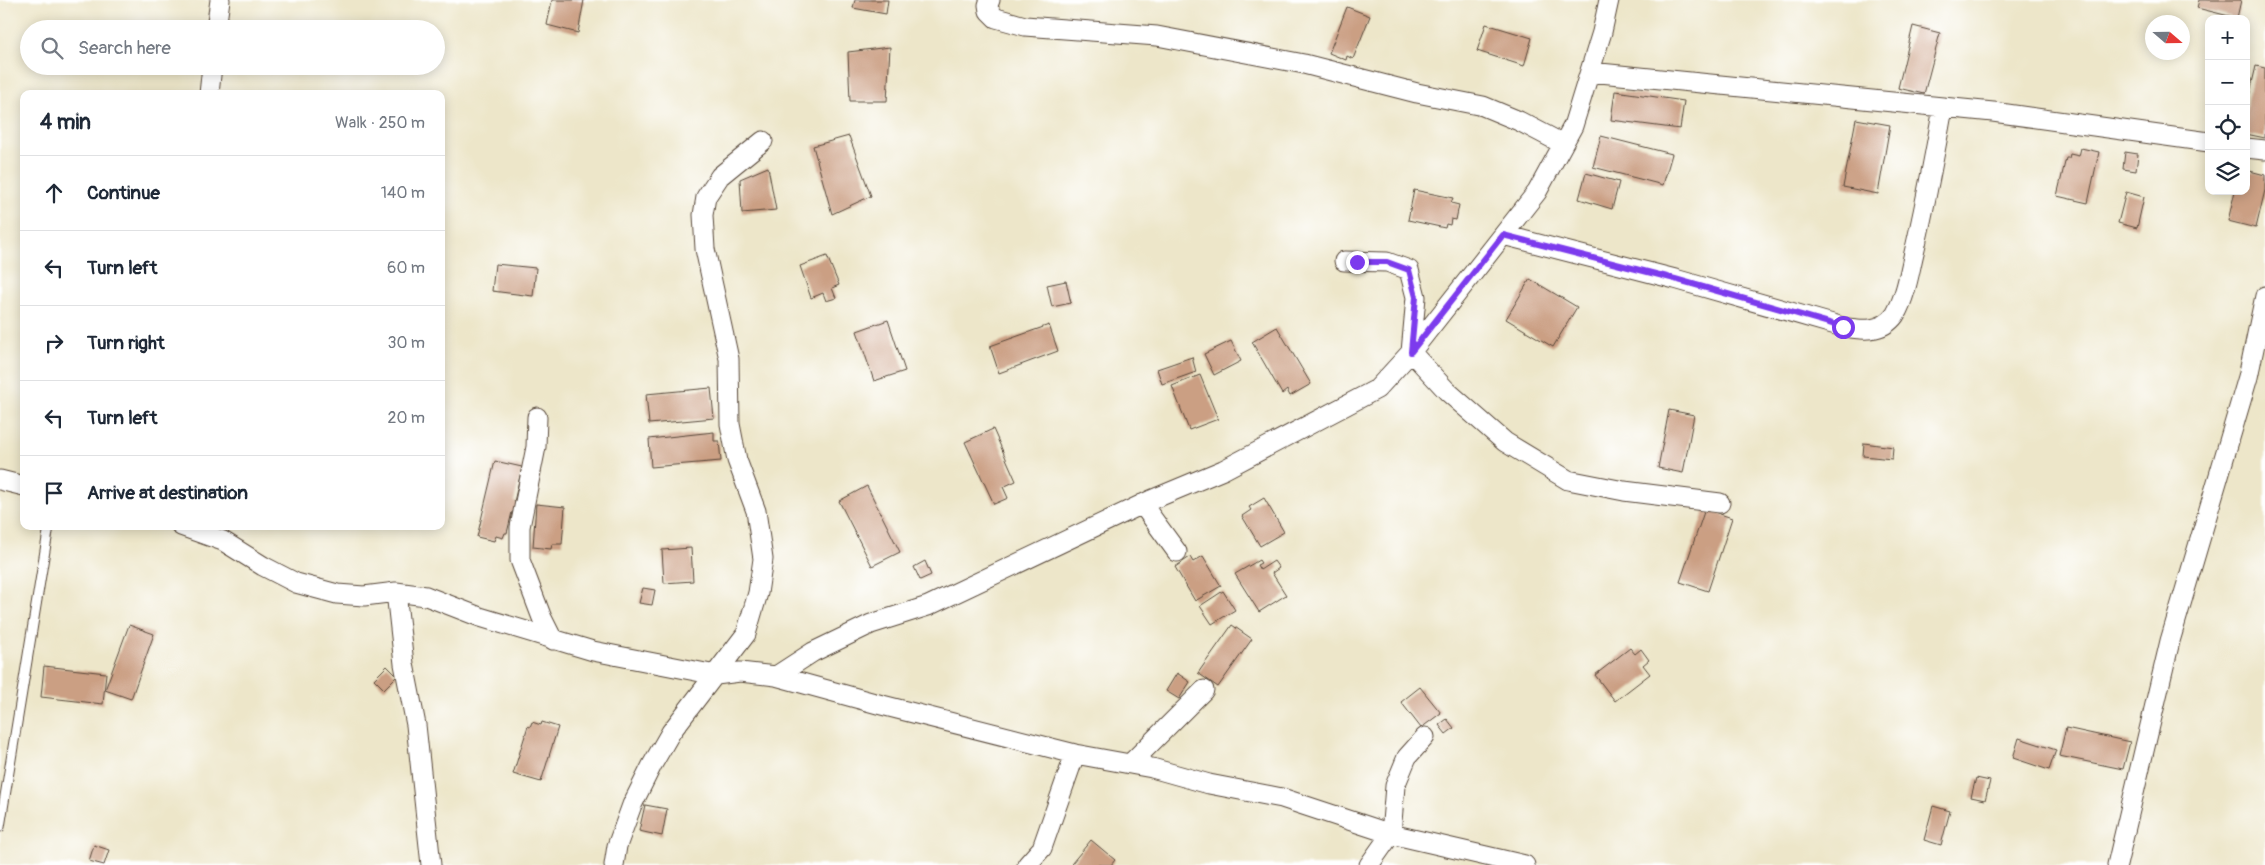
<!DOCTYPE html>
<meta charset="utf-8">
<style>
body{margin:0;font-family:Pangolin,sans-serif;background:#f6f6f7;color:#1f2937}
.controls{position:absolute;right:15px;top:15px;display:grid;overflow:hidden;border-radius:10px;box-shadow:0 2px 12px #0003}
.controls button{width:45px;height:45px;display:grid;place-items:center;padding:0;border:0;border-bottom:1px solid #e0e1e3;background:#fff;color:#1f2937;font:25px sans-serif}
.compass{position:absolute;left:2145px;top:15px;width:45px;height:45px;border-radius:50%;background:#fff;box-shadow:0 2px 12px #0003;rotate:110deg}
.stop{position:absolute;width:15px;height:15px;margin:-11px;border:4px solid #7c3aed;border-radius:50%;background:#fff}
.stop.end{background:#7c3aed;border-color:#fff;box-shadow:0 1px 5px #0008}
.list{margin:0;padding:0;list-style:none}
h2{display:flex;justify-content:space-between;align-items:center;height:65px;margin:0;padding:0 20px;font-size:21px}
h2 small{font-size:16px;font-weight:400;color:#747a83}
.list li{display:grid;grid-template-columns:32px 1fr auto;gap:15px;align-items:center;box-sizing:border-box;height:75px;padding:0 20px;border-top:1px solid #e0e1e3}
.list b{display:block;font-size:19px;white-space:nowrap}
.list em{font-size:16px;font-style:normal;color:#747a83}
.icon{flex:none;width:28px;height:28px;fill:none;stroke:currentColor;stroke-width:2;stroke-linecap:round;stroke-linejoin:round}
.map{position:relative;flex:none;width:2265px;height:865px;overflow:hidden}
.search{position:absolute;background:#fff;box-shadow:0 2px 12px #0003;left:20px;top:20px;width:425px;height:55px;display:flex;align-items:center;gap:12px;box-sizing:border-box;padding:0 18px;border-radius:28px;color:#747a83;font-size:19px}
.panel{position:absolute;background:#fff;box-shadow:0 2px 12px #0003;left:20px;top:90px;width:425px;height:440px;border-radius:10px}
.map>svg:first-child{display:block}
.building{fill:#cb9f83}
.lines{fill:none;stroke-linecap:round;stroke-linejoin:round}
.service-casing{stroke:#564638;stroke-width:11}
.minor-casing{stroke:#564638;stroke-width:21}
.service{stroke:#fff;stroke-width:9}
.minor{stroke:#fff;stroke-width:19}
.route{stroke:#7c3aed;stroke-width:6}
</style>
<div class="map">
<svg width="2265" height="865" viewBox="0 0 2265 865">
<rect width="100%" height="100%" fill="#fff"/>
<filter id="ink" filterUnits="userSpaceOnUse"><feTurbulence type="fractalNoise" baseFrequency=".02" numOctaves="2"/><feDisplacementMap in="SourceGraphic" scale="10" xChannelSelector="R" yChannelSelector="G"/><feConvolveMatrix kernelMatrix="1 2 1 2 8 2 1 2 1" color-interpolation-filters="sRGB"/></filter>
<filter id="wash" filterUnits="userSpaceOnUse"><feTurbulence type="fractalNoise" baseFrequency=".0096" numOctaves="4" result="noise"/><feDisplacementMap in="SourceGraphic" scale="20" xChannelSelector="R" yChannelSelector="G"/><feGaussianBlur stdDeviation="1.12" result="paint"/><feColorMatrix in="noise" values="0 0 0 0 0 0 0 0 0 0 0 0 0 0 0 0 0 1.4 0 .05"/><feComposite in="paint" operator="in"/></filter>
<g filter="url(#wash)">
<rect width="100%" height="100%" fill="#ede6c9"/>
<g id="blocks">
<path class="building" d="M 552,0 L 584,0 L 578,33 L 547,25 Z
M 855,0 L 888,0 L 886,14 L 853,8 Z
M 2199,0 L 2241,0 L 2237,18 L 2197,8 Z
M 1347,7 L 1370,16 L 1353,59 L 1347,56 L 1346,60 L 1329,53 Z
M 1486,24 L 1532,38 L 1524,66 L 1477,51 Z
M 1913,26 L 1940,33 L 1924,94 L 1898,88 Z
M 890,47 L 887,101 L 850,101 L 848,52 Z
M 2256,66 L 2265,68 L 2265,138 L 2246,134 L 2246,109 Z
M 1615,91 L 1684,101 L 1680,129 L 1611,120 Z
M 1856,119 L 1890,125 L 1878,194 L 1843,187 Z
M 849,136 L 871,196 L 832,214 L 813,146 Z
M 1601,136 L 1672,154 L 1663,185 L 1593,167 Z
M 2081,148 L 2099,152 L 2088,203 L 2057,196 L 2066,158 L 2069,158 L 2070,154 L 2079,156 Z
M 2125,152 L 2138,154 L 2136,171 L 2123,169 Z
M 768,167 L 776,210 L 742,213 L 740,179 Z
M 2246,170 L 2265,175 L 2265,190 L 2256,228 L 2228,221 L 2235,191 L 2246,191 Z
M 1586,173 L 1619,182 L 1612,209 L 1579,199 Z
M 1414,190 L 1453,198 L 1451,203 L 1459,205 L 1456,220 L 1451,219 L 1450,225 L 1446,224 L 1445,228 L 1408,220 Z
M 2126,192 L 2144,197 L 2137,228 L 2118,223 Z
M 827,256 L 839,285 L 832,288 L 836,298 L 826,301 L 823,293 L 811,298 L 800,266 Z
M 495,264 L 536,268 L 533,296 L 492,291 Z
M 1530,279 L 1577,307 L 1553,347 L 1506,319 Z
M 1066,281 L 1071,303 L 1052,307 L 1047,285 Z
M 888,320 L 905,371 L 874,381 L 857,331 Z
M 1049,325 L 1058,351 L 999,373 L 990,346 Z
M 1277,327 L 1311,384 L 1290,396 L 1287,390 L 1282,394 L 1252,342 Z
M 1231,341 L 1241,361 L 1214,375 L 1204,354 Z
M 1192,357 L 1196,372 L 1162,384 L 1157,369 Z
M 1200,375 L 1218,419 L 1189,430 L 1172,386 Z
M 711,388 L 714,418 L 649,424 L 646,394 Z
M 1669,410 L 1694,415 L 1683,473 L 1658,468 Z
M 993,429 L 1016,481 L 1003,487 L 1008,498 L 994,504 L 965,442 Z
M 714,432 L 714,441 L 719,441 L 721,461 L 651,467 L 649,439 Z
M 1864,443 L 1893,447 L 1892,459 L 1863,456 Z
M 495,461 L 522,467 L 514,502 L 518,503 L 515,512 L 512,512 L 507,533 L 505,533 L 503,538 L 496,536 L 494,541 L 477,537 Z
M 867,486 L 900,552 L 872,566 L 839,501 Z
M 1264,498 L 1284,532 L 1260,546 L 1242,516 L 1251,510 L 1249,507 Z
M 536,504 L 565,507 L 562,544 L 552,544 L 551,549 L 533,547 Z
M 1705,509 L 1732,518 L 1708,591 L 1680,582 Z
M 691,548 L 693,581 L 664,583 L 662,550 Z
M 1203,556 L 1221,586 L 1195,601 L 1175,567 L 1190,557 L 1193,562 Z
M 1259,560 L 1261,563 L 1257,565 L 1260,570 L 1274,561 L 1279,568 L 1272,573 L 1286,595 L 1259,612 L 1235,574 Z
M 925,561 L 931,575 L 920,580 L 914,567 Z
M 643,588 L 655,590 L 652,605 L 639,603 Z
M 1223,591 L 1235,610 L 1212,624 L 1200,606 Z
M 129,625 L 154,634 L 131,699 L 105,690 Z
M 1232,625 L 1252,639 L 1218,687 L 1198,673 Z
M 1630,648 L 1635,654 L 1641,649 L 1649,660 L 1643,665 L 1650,674 L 1615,701 L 1595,675 Z
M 44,666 L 106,673 L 103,704 L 41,697 Z
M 387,666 L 397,676 L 384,689 L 374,679 Z
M 1177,673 L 1190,682 L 1179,699 L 1166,691 Z
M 1420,687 L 1441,713 L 1421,728 L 1401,702 Z
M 1447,719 L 1454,728 L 1446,734 L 1439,725 Z
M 532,722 L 541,725 L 542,722 L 558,727 L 541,782 L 513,774 L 528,726 L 530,727 Z
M 2066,728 L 2130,742 L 2123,769 L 2059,756 Z
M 2019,738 L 2056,750 L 2049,770 L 2013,758 Z
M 1976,778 L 1990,781 L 1985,800 L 1971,797 Z
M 645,805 L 667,809 L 662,836 L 639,831 Z
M 1933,806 L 1950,811 L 1941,845 L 1924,840 Z
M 1091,840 L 1115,860 L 1111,865 L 1074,865 L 1072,863 Z
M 94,845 L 109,850 L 104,865 L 89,861 Z"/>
</g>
</g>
<g filter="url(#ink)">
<use href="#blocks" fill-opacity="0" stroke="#564638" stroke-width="1"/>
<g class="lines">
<g class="service-casing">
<path id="service" d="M 0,827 L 49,526"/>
</g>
<g class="minor-casing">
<path id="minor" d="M 990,0 L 988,5 L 989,11 L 996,18 L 1025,26 L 1157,36 L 1304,64 L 1417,93 L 1483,106 L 1519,121 L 1563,144
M 216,29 L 220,0
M 1590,72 L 1993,112 L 2209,142
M 209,94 L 212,66
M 2246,148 L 2265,150
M 1503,235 L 1675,279 L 1843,327 C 1861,330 1882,333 1895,315 C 1905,298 1909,275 1913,257 C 1925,207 1934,158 1943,108
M 1344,261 L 1387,262 L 1409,270 L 1416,297 L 1411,352 L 1447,391 L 1505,442 L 1568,480 L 1624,491 L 1720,503
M 537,417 L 536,447 L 520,527 L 520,560 L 542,618 L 553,640
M 0,480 L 24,486
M 1142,504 L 1177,552
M 181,526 L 223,541 L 263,566 L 296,583 L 337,594 L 364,596 L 396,592 L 426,596 L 480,617 L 593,651 L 716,675 L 740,672 L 776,676 L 878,704 L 1075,754 L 1152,768 L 1209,784 L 1282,798 L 1391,834 L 1525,865
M 396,592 L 404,664 L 416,725 L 431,865
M 776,676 L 813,652 L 871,624 L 928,606 L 1151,500 L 1223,470 L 1377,389 L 1411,352 L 1537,192 L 1573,126 L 1602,32 L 1609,0
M 1130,764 L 1204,690
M 614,865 L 617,846 L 632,805 L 652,765 L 671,732 L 746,634 L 758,593 L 763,559 L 756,511 L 737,460 L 730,424 L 729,359 L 705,249 L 703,215 L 706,197 L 720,176 L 763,141
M 1027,865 L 1042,848 L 1075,754
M 1369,865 L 1391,834 L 1395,786 L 1407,757 L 1425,737
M 2117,865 L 2170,641 L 2248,377 L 2265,296"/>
</g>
<use href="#service" class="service"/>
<use href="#minor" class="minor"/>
</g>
</g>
<g class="lines" filter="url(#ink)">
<path class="route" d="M 1357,262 L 1387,262 L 1409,270 L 1416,297 L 1411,352 L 1503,235 L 1675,279 L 1843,327"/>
</g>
</svg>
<div class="controls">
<button>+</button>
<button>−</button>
<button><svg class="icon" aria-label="locate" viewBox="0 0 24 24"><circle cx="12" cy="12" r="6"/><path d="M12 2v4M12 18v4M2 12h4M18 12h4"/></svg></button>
<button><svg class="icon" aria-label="layers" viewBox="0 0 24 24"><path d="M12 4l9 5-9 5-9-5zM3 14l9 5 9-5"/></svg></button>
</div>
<svg class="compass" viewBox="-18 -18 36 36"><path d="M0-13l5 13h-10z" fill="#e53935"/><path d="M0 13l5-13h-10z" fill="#747a83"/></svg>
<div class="stop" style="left:1843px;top:327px"></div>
<div class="stop end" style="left:1357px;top:262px"></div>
<div class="search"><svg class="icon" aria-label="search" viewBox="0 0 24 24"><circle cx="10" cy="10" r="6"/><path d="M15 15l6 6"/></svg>Search here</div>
<section class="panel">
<h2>4 min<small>Walk · 250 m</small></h2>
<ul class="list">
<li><svg class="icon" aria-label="ahead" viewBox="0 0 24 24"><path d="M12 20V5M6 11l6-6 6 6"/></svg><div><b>Continue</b></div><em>140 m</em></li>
<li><svg class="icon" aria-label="left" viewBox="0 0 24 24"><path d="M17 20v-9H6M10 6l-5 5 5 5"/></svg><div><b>Turn left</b></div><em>60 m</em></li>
<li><svg class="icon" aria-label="right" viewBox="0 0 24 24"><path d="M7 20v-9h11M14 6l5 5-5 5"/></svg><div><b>Turn right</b></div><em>30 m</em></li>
<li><svg class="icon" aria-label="left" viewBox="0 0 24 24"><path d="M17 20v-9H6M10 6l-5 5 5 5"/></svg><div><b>Turn left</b></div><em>20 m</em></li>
<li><svg class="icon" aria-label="arrive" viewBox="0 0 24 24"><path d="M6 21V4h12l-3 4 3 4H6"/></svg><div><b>Arrive at destination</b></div></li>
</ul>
</section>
</div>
